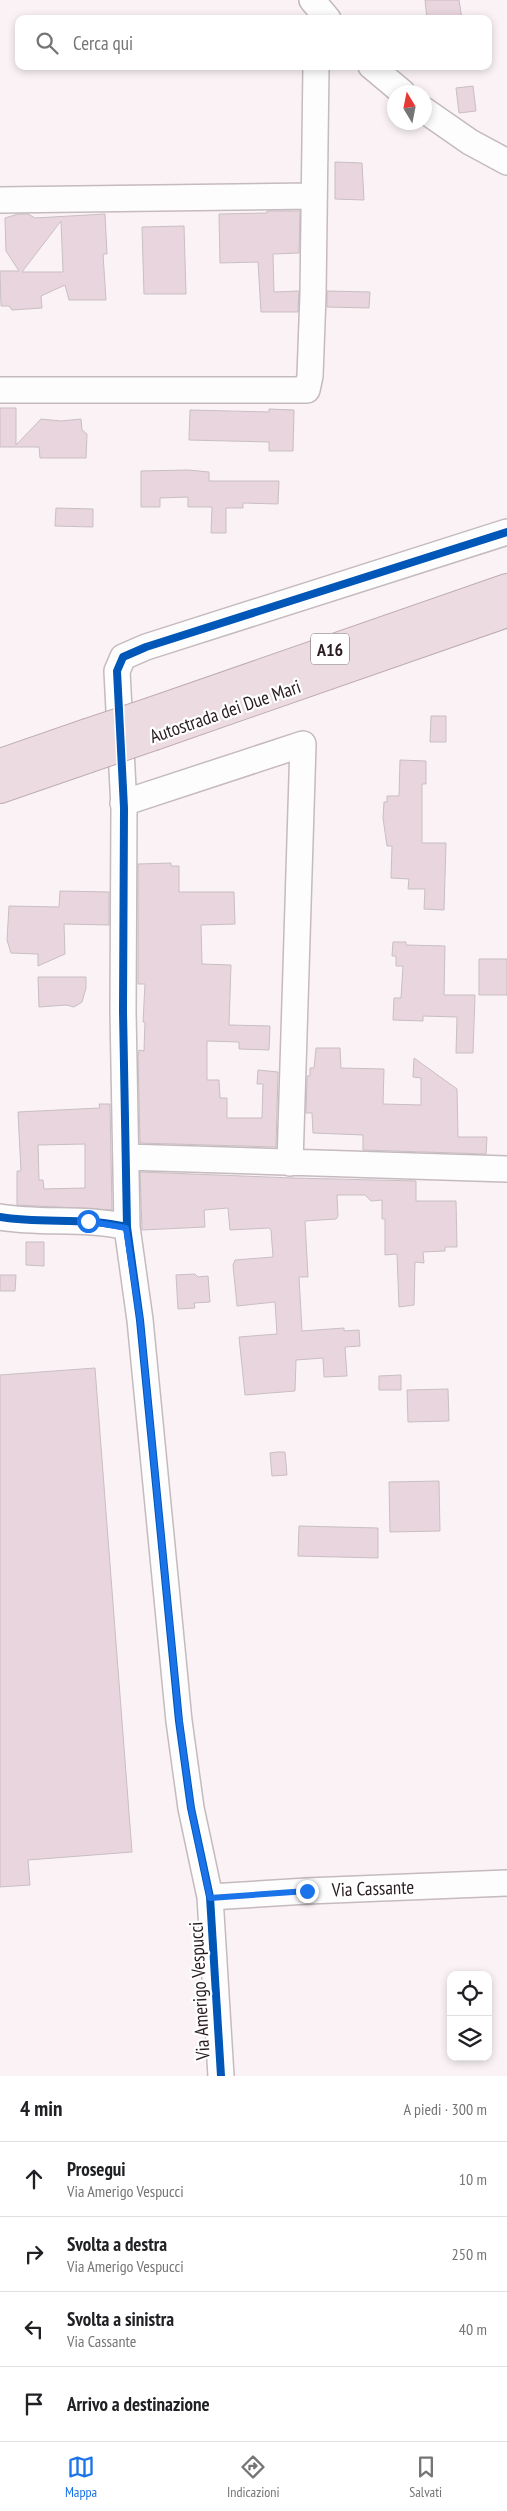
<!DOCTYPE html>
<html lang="it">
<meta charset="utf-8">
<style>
body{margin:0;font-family:"PT Sans Narrow",sans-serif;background:#f6f6f6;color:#202124}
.controls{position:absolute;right:15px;bottom:15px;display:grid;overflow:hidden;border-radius:10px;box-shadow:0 2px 8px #0003}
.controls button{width:45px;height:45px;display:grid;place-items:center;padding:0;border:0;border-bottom:1px solid #e0e0e0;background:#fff;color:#202124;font:25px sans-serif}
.compass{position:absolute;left:387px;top:85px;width:45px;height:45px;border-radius:50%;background:#fff;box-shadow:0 2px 8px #0003;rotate:350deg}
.stop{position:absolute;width:15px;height:15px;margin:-11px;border:4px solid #1a73e8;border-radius:50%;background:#fff}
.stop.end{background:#1a73e8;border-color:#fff;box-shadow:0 1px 5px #0008}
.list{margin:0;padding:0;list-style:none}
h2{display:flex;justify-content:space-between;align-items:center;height:65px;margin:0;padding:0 20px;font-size:21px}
h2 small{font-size:16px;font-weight:400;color:#757577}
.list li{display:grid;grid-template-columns:32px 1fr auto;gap:15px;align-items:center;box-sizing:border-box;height:75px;padding:0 20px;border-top:1px solid #e0e0e0}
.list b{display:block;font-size:19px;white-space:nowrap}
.list p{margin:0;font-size:16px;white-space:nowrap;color:#757577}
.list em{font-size:16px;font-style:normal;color:#757577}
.icon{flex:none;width:28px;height:28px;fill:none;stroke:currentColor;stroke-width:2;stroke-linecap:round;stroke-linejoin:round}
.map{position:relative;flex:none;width:507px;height:2076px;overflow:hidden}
.search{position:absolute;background:#fff;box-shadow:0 2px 8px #0003;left:15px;right:15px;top:15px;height:55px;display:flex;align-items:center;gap:12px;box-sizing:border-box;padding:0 18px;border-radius:10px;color:#757577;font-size:19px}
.sheet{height:365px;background:#fff}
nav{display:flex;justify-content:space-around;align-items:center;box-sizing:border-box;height:70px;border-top:1px solid #e0e0e0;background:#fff;font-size:14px;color:#757577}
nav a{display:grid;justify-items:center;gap:2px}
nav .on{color:#1a73e8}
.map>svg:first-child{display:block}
.building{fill:#e9d5dd;stroke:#c9bfc3;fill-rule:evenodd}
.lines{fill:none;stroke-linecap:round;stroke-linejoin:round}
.minor-casing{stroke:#c5babe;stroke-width:28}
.highway-casing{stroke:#c0acb4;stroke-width:30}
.minor{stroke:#fefdfe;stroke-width:25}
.highway{stroke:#ecdce2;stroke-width:28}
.highway-bridge-casing{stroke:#c0acb4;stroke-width:30;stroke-linecap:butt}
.highway-bridge{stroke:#ecdce2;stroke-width:28}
.cycleway-casing{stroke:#fff;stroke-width:11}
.cycleway{stroke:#0057b8;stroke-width:8}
.route{stroke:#1a73e8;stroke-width:6}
.labels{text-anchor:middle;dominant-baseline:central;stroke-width:4.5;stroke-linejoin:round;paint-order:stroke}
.shield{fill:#fff;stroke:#6a6164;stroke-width:1}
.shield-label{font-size:18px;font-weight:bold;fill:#2a1d22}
.street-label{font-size:19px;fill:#2a1d22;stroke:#fff}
</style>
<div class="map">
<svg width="507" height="2076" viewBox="0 0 507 2076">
<rect width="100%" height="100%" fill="#faf2f5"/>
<path class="building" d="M 425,0 L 459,0 L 462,19 L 427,19 Z
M 473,86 L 476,111 L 459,113 L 456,88 Z
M 335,162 L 362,163 L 364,200 L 335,199 Z
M 267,211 L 300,211 L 299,253 L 273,254 L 274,292 L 299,291 L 298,312 L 261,312 L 258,262 L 220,263 L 219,214 L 267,213 Z
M 18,214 L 28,214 L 35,218 L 105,214 L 107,254 L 103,254 L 106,300 L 69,300 L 65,285 L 41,296 L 42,308 L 12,310 L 9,306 L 1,306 L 0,271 L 19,271 L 6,251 L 5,218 ZM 61,221 L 63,272 L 22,272 Z
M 184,226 L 186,294 L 144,294 L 142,227 Z
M 327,291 L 370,292 L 369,308 L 327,307 Z
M 0,408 L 16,408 L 16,445 L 41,419 L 61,421 L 81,419 L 82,430 L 87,434 L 86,458 L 40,458 L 39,447 L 0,447 Z
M 269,409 L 294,410 L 293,451 L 269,451 L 269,442 L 189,440 L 190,410 L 269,412 Z
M 188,470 L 209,472 L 209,481 L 279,481 L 278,504 L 243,503 L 243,508 L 226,508 L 226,533 L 211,533 L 212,507 L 188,507 L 188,497 L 160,498 L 160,507 L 141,507 L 141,471 Z
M 56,508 L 93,509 L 93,527 L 55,526 Z
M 431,716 L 446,716 L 446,742 L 430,742 Z
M 400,760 L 426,761 L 426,784 L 422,784 L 422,843 L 446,843 L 444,910 L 424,909 L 425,889 L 408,889 L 409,879 L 391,878 L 392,846 L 387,846 L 383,818 L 384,802 L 387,802 L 387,796 L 399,796 Z
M 171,863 L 171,866 L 179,866 L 179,892 L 234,892 L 235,924 L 201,925 L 202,964 L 231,965 L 229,1025 L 270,1026 L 269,1050 L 239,1049 L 239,1042 L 207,1041 L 207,1080 L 219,1080 L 220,1098 L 227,1098 L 227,1118 L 262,1118 L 263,1084 L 257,1084 L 258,1070 L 278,1072 L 276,1147 L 140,1143 L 138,1057 L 139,1050 L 144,1051 L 145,1022 L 143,1022 L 145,984 L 138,984 L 138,864 Z
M 60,891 L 109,892 L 109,925 L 64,924 L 65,954 L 38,966 L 38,954 L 11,953 L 7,940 L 9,906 L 59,907 Z
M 393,942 L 406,942 L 406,945 L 445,946 L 444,995 L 475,995 L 473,1053 L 456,1053 L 457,1017 L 423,1016 L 423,1021 L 393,1020 L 394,998 L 401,998 L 403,966 L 396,966 L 396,956 L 392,956 Z
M 479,959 L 507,959 L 507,995 L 479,995 Z
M 38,977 L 86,977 L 86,988 L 82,1002 L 74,1007 L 66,1005 L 39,1007 Z
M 316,1048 L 340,1048 L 341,1068 L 384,1069 L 383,1104 L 421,1105 L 421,1078 L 413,1077 L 414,1058 L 457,1089 L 458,1137 L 487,1137 L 486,1154 L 363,1150 L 363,1135 L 313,1133 L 312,1113 L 306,1113 L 307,1076 L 310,1076 L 310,1068 L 314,1068 Z
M 99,1104 L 110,1104 L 112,1210 L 17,1205 L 17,1171 L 21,1171 L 18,1112 L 100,1108 ZM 85,1144 L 85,1188 L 44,1189 L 43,1180 L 39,1180 L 38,1145 Z
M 140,1172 L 293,1178 L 416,1181 L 416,1201 L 456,1201 L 457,1247 L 445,1247 L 445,1251 L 423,1252 L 424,1263 L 415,1262 L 414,1305 L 399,1307 L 397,1254 L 385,1255 L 385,1219 L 382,1219 L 382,1200 L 371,1201 L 365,1195 L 337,1195 L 338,1216 L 336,1219 L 305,1221 L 308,1277 L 299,1277 L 302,1331 L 344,1328 L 344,1331 L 359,1330 L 360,1346 L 345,1347 L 347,1376 L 324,1377 L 323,1358 L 296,1360 L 295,1391 L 245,1395 L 239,1337 L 277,1334 L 275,1302 L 237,1306 L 233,1265 L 235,1260 L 273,1257 L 271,1230 L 269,1228 L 230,1230 L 228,1208 L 204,1210 L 205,1227 L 142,1230 Z
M 26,1242 L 44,1242 L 44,1266 L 26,1265 Z
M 195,1274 L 198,1277 L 208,1276 L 210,1302 L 194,1303 L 195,1308 L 178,1309 L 176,1275 Z
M 0,1275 L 16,1275 L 15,1291 L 0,1291 Z
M 95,1368 L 132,1852 L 28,1860 L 30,1885 L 0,1887 L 0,1375 Z
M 401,1375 L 401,1390 L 379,1390 L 379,1376 Z
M 448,1389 L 449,1421 L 408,1422 L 407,1390 Z
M 277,1452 L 285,1452 L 287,1475 L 272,1476 L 270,1453 Z
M 439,1481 L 440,1531 L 390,1532 L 389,1482 Z
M 299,1526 L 378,1528 L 378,1558 L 298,1556 Z"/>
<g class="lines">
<g class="minor-casing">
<path id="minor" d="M 312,0 L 328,19
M 371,66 L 402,92
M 424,110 L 470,142 L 507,162
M 0,200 L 313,196
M 0,390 L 307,390 L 310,376 L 313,295 L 316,66
M 123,803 L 303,744 L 290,1163
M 126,1157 L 507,1169
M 0,1217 C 42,1224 85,1217 127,1227 L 140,1320 L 179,1721 L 191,1808 L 210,1897 L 221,2076
M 127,1227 L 123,1011 L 124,808 L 117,671 L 123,657 L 146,647 L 507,532
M 210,1897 L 307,1891 L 507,1883"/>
</g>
<g class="highway-casing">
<path id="highway" d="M 153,711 L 507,588
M 154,736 L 507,613
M 0,763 L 87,733
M 0,789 L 87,759"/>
</g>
<use href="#minor" class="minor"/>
<use href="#highway" class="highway"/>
<g class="highway-bridge-casing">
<path id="highway-bridge" d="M 87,733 L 153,711
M 87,759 L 154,736"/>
</g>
<use href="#highway-bridge" class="highway-bridge"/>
<g class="cycleway-casing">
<path id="cycleway" d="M 0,1217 C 42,1224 85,1217 127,1227 L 140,1320 L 179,1721 L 191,1808 L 210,1897 L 221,2076
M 127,1227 L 123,1011 L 124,808 L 117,671 L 123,657 L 146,647 L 507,532"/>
</g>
<use href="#cycleway" class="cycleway"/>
</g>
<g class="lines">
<path class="route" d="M 88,1221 L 126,1228 L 140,1320 L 179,1720 L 191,1808 L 210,1898 L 307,1891"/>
</g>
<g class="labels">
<rect class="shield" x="311" y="633.5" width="38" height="31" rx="4"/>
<g class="shield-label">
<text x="330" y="649">A16</text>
</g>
<g class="street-label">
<text transform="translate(225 711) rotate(-19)">Autostrada dei Due Mari</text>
<text transform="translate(373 1888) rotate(-2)">Via Cassante</text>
<text transform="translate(199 1991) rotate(-93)">Via Amerigo Vespucci</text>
</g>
</g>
</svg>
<div class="controls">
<button><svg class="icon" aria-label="locate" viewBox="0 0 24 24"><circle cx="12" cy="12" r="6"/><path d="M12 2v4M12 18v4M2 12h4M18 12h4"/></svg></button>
<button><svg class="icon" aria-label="layers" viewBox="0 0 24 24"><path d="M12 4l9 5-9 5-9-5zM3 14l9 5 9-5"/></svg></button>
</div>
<svg class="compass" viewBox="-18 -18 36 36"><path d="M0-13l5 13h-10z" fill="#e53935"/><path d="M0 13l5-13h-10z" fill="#757577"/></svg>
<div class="stop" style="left:88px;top:1221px"></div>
<div class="stop end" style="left:307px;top:1891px"></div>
<div class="search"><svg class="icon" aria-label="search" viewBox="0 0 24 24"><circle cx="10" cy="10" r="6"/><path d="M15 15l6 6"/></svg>Cerca qui</div>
</div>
<section class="sheet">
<h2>4 min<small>A piedi · 300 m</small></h2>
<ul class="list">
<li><svg class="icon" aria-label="ahead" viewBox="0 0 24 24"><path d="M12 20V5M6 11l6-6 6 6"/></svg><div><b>Prosegui</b><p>Via Amerigo Vespucci</p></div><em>10 m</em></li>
<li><svg class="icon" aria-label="right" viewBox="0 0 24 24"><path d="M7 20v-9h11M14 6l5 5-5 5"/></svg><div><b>Svolta a destra</b><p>Via Amerigo Vespucci</p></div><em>250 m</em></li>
<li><svg class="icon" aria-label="left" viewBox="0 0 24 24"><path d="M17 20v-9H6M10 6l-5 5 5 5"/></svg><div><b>Svolta a sinistra</b><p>Via Cassante</p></div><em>40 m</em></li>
<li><svg class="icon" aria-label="arrive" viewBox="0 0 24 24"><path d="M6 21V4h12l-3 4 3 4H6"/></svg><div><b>Arrivo a destinazione</b></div></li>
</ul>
</section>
<nav>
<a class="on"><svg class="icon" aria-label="map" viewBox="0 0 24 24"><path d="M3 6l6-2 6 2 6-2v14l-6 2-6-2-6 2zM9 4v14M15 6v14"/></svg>Mappa</a>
<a><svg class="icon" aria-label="directions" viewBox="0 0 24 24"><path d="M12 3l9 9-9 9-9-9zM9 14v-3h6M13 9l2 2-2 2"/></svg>Indicazioni</a>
<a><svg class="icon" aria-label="saved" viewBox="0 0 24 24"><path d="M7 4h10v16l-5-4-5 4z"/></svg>Salvati</a>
</nav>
